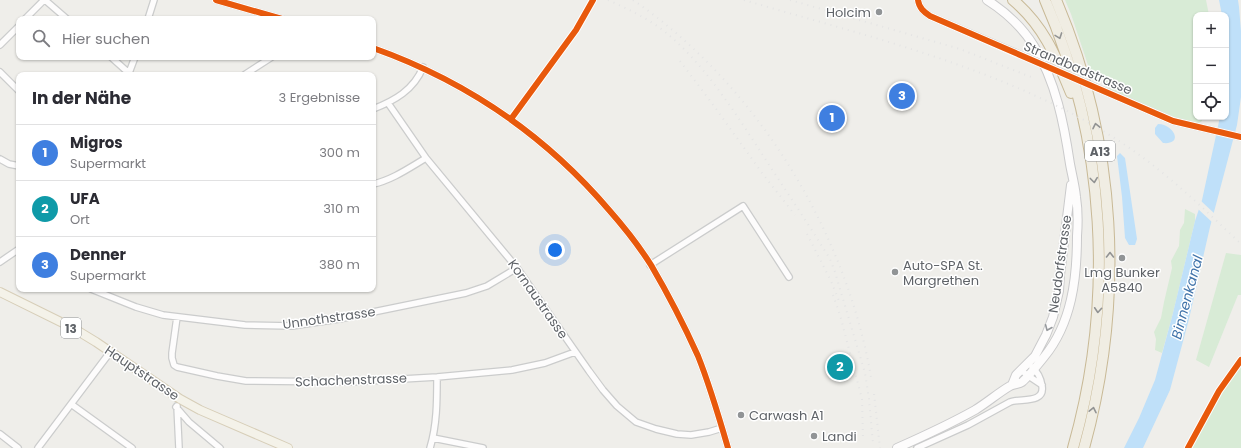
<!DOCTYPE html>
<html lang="de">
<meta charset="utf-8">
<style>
body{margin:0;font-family:Poppins,sans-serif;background:#f7f7f7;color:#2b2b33}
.controls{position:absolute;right:12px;top:12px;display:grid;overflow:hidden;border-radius:8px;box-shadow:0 1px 3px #0004}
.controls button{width:36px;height:36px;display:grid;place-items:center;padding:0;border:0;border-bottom:1px solid #e1e1e2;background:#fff;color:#2b2b33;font:20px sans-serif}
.you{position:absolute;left:555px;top:250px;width:14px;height:14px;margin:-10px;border:3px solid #fff;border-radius:50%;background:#1a73e8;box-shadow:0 0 0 6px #1a73e833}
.badge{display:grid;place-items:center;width:26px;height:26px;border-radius:50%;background:#919496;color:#fff;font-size:13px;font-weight:700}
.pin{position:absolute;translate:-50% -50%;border:2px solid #fff;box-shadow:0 1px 4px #0006}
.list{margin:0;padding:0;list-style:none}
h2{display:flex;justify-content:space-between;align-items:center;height:52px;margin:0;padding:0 16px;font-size:17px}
h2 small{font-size:13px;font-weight:400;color:#7c7c81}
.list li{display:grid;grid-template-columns:26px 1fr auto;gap:12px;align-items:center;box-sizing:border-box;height:56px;padding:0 16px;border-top:1px solid #e1e1e2}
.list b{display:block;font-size:15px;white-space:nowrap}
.list p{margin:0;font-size:13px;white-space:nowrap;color:#7c7c81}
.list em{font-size:13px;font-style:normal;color:#7c7c81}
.icon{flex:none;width:22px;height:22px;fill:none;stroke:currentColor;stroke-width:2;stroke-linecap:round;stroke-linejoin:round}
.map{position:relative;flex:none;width:1241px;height:448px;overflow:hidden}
.search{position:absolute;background:#fff;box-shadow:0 1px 3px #0004;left:16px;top:16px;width:360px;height:44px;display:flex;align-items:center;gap:10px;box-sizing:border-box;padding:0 14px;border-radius:8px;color:#7c7c81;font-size:15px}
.panel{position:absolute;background:#fff;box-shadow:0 1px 3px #0004;left:16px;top:72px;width:360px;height:220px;border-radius:8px}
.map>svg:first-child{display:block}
.green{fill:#d8ebd6}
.water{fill:#bfe0f9}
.pier{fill:#efeeea}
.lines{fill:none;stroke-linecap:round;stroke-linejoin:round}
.street-casing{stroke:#cbcccc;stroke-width:8}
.secondary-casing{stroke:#cacacb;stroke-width:10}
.primary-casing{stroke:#d7ceb8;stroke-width:10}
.highway-casing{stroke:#c8b996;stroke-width:12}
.street{stroke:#fdfcfc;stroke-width:5.5}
.secondary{stroke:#fdfcfc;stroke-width:8}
.primary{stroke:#f4f2e9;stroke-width:8}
.highway{stroke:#f0ede3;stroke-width:10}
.rail{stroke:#e4e4e4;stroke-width:2;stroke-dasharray:1 5;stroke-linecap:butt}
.street-bridge-casing{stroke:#cbcccc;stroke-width:8;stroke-linecap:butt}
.street-bridge{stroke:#fdfcfc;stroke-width:5.5}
.cycleway-casing{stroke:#fff;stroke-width:8}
.cycleway{stroke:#e8590c;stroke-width:6}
.oneway{stroke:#929393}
.oneway2{stroke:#96999c}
.poi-dot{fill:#919496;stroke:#fff;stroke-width:1.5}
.labels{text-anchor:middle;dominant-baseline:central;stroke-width:3;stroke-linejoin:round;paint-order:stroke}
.shield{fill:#fff;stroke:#8f9295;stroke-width:1}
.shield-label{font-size:12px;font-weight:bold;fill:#5f6368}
.poi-label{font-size:13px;fill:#5f6368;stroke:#fff;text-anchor:start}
.street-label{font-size:13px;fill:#5f6368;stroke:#fff}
.water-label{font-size:14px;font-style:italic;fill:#4174aa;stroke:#fff}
</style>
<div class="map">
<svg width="1241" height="448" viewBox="0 0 1241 448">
<rect width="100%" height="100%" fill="#efeeea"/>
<path class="green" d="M 1065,0 L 1206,0 L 1209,15 L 1196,15 L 1196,117 L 1204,117 L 1201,122 L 1196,124 L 1170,116 L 1111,90 L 1105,86 L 1100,72 L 1091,74 L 1071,14 Z
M 1185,209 L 1195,214 L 1195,221 L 1173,313 L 1162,353 L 1155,350 L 1156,339 L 1154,332 L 1161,318 L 1164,302 L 1172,268 L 1171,261 L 1179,246 L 1180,230 L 1184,223 Z
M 1226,253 L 1241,255 L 1241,295 L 1238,295 L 1209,367 L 1196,360 Z
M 1241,360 L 1241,448 L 1187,448 L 1219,391 Z"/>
<path class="water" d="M 1219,0 L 1238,0 L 1239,7 L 1241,31 L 1241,97 L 1237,125 L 1210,227 L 1189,319 L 1170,390 L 1143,448 L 1124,448 L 1139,418 L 1155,380 L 1173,313 L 1195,221 L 1202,200 L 1220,117 L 1226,117 L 1226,15 L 1222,15 Z
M 1158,124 C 1174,124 1184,145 1163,143 L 1155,134 L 1155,128 Z
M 1120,153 L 1125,158 L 1137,239 L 1135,245 L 1129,245 L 1125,238 L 1122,197 L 1117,156 Z"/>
<path class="pier" d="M 1200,200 L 1216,215 L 1213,223 L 1197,208 Z"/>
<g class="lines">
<g class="street-casing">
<path id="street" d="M 45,0 L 67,19
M 216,0 L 282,19
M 918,0 C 919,8 924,12 930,16 L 1033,60
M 25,19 L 44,0
M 148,19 L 154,0
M 0,45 L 19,26
M 373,48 C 466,81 545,135 609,210 C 624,227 639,246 651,265 C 668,294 684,325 698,356 C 710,386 719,417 728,448
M 111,57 L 131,75
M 0,72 L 19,91
M 129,73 L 135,57
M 244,75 L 272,57
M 1095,87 L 1173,121 L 1241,137
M 388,103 L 426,158 L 517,268 L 589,371 L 603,390 L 617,406 L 636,422 L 656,429 L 677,434 L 691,435 L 709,432 L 722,428
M 373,109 C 394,101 414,90 423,67
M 0,159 L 9,164 L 19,166
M 373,184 C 392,180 409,168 426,158
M 0,262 L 19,249
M 650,265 L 743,206 L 789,277
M 91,289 L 136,307 L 163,315 L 245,325 L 292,326 L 339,319 L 466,293 L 487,286 L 517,268
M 177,317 L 172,353 L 172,358 L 174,365 L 177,367 L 217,376 L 246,381 L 351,382 L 437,377 L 512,370 L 545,363 L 575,352
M 1021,370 L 1027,375 L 1042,385
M 71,404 L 132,448
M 177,406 L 179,448
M 176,407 L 189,422 L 220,448
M 0,434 L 18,448
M 433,438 L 483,448
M 38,448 L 111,351
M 430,448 C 437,425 437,401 437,377
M 917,448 L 968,425 L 1010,402 C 1020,398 1045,404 1042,386 C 1041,379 1038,372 1032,367"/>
</g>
<g class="secondary-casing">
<path id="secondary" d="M 1012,385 L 1016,375 L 1035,356 L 1046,335 L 1053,317 L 1059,291 L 1060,275 L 1071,185
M 897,448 C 924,436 950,424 975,410 C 988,402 998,393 1010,386 C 1014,384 1019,384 1022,382 C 1027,378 1040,362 1044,357 C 1072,323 1077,278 1077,236 C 1078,223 1078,210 1076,197 C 1075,186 1072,175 1070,164 C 1064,124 1056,82 1034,46 C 1022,27 1006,12 987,0"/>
</g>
<g class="primary-casing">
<path id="primary" d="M 0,292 L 73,328 L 96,342 L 180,399 L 200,410 L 288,448"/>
</g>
<g class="highway-casing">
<path id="highway" d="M 1013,0 C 1044,26 1056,57 1071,93
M 1045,0 C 1106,140 1115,301 1073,448
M 1056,0 C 1117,143 1125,299 1084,448"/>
</g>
<use href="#street" class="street"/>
<use href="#secondary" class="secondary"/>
<use href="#primary" class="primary"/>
<use href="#highway" class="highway"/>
<path class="rail" d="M 608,0 C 628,9 647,18 664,31 C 704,63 736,114 764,157 C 786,191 809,225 830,259 L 835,272 L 865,373 L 869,399 L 873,444
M 633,0 C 756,84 846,231 871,377
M 744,0 C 869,37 1008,69 1119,141 C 1164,170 1202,207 1241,244
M 790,0 L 960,49 L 1031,77
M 680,61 L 714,106 L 762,173 L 795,215
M 807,234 L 831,281 L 839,301
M 833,295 L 840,315 L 862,399 L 863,441
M 874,394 L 880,448"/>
<g class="street-bridge-casing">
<path id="street-bridge" d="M 1033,60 L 1095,87"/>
</g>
<use href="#street-bridge" class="street-bridge"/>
<g class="cycleway-casing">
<path id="cycleway" d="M 216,0 L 282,19
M 918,0 C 919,8 924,12 930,16 L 1173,121 L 1241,137
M 373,48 C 466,81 545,135 609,210 C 624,227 639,246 651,265 C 668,294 684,325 698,356 C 710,386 719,417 728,448
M 511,119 L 576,30 L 593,0
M 1188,448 L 1219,391 L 1241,360"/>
</g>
<use href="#cycleway" class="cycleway"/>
</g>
<defs><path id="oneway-chevron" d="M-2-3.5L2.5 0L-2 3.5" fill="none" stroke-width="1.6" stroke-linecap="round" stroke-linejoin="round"/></defs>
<g class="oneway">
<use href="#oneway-chevron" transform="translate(1059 36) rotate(70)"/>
<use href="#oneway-chevron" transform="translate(1096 126) rotate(-102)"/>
<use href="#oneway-chevron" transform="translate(1094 180) rotate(83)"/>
<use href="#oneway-chevron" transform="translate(1110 255) rotate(-90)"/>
<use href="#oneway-chevron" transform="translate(1098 310) rotate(94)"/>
<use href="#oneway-chevron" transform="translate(1093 410) rotate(-78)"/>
</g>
<use class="oneway2" href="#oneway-chevron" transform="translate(1048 328) rotate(113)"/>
<g class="poi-dot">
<circle cx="879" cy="12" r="4"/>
<circle cx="1122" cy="258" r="4"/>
<circle cx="895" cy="272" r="4"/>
<circle cx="741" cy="415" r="4"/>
<circle cx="814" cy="436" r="4"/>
</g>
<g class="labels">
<g class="shield">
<rect x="1085" y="141" width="30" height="20" rx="3"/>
<rect x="61" y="318" width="20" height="20" rx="3"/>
</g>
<g class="shield-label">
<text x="1100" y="151">A13</text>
<text x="71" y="328">13</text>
</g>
<g class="poi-label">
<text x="871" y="12" text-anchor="end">Holcim</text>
<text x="903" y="265">Auto-SPA St.<tspan x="903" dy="15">Margrethen</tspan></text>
<text x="1122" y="272" text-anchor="middle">Lmg Bunker<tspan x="1122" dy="15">A5840</tspan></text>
<text x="749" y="415">Carwash A1</text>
<text x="822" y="436">Landi</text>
</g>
<g class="street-label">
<text transform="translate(1078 68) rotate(23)">Strandbadstrasse</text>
<text transform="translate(1060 264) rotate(-82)">Neudorfstrasse</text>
<text transform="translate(538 299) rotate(55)">Kornaustrasse</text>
<text transform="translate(329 318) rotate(-8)">Unnothstrasse</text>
<text transform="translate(142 373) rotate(34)">Hauptstrasse</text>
<text transform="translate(351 380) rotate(-2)">Schachenstrasse</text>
</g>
<g class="water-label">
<text transform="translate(1187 297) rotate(-75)">Binnenkanal</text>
</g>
</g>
</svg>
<div class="controls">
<button>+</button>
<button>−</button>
<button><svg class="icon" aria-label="locate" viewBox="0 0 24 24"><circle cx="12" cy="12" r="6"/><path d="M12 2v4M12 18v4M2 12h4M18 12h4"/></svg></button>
</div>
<div class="you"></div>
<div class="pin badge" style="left:832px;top:118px;background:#3f7fe0">1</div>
<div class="pin badge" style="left:840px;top:367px;background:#0f9aa8">2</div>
<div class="pin badge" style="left:902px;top:96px;background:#3f7fe0">3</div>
<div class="search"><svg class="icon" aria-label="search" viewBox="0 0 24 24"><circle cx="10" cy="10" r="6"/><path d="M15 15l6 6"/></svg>Hier suchen</div>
<section class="panel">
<h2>In der Nähe<small>3 Ergebnisse</small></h2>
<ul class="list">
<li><span class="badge" style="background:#3f7fe0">1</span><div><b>Migros</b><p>Supermarkt</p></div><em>300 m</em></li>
<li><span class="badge" style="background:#0f9aa8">2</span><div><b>UFA</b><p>Ort</p></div><em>310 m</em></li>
<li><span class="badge" style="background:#3f7fe0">3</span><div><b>Denner</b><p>Supermarkt</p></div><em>380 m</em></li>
</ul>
</section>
</div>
